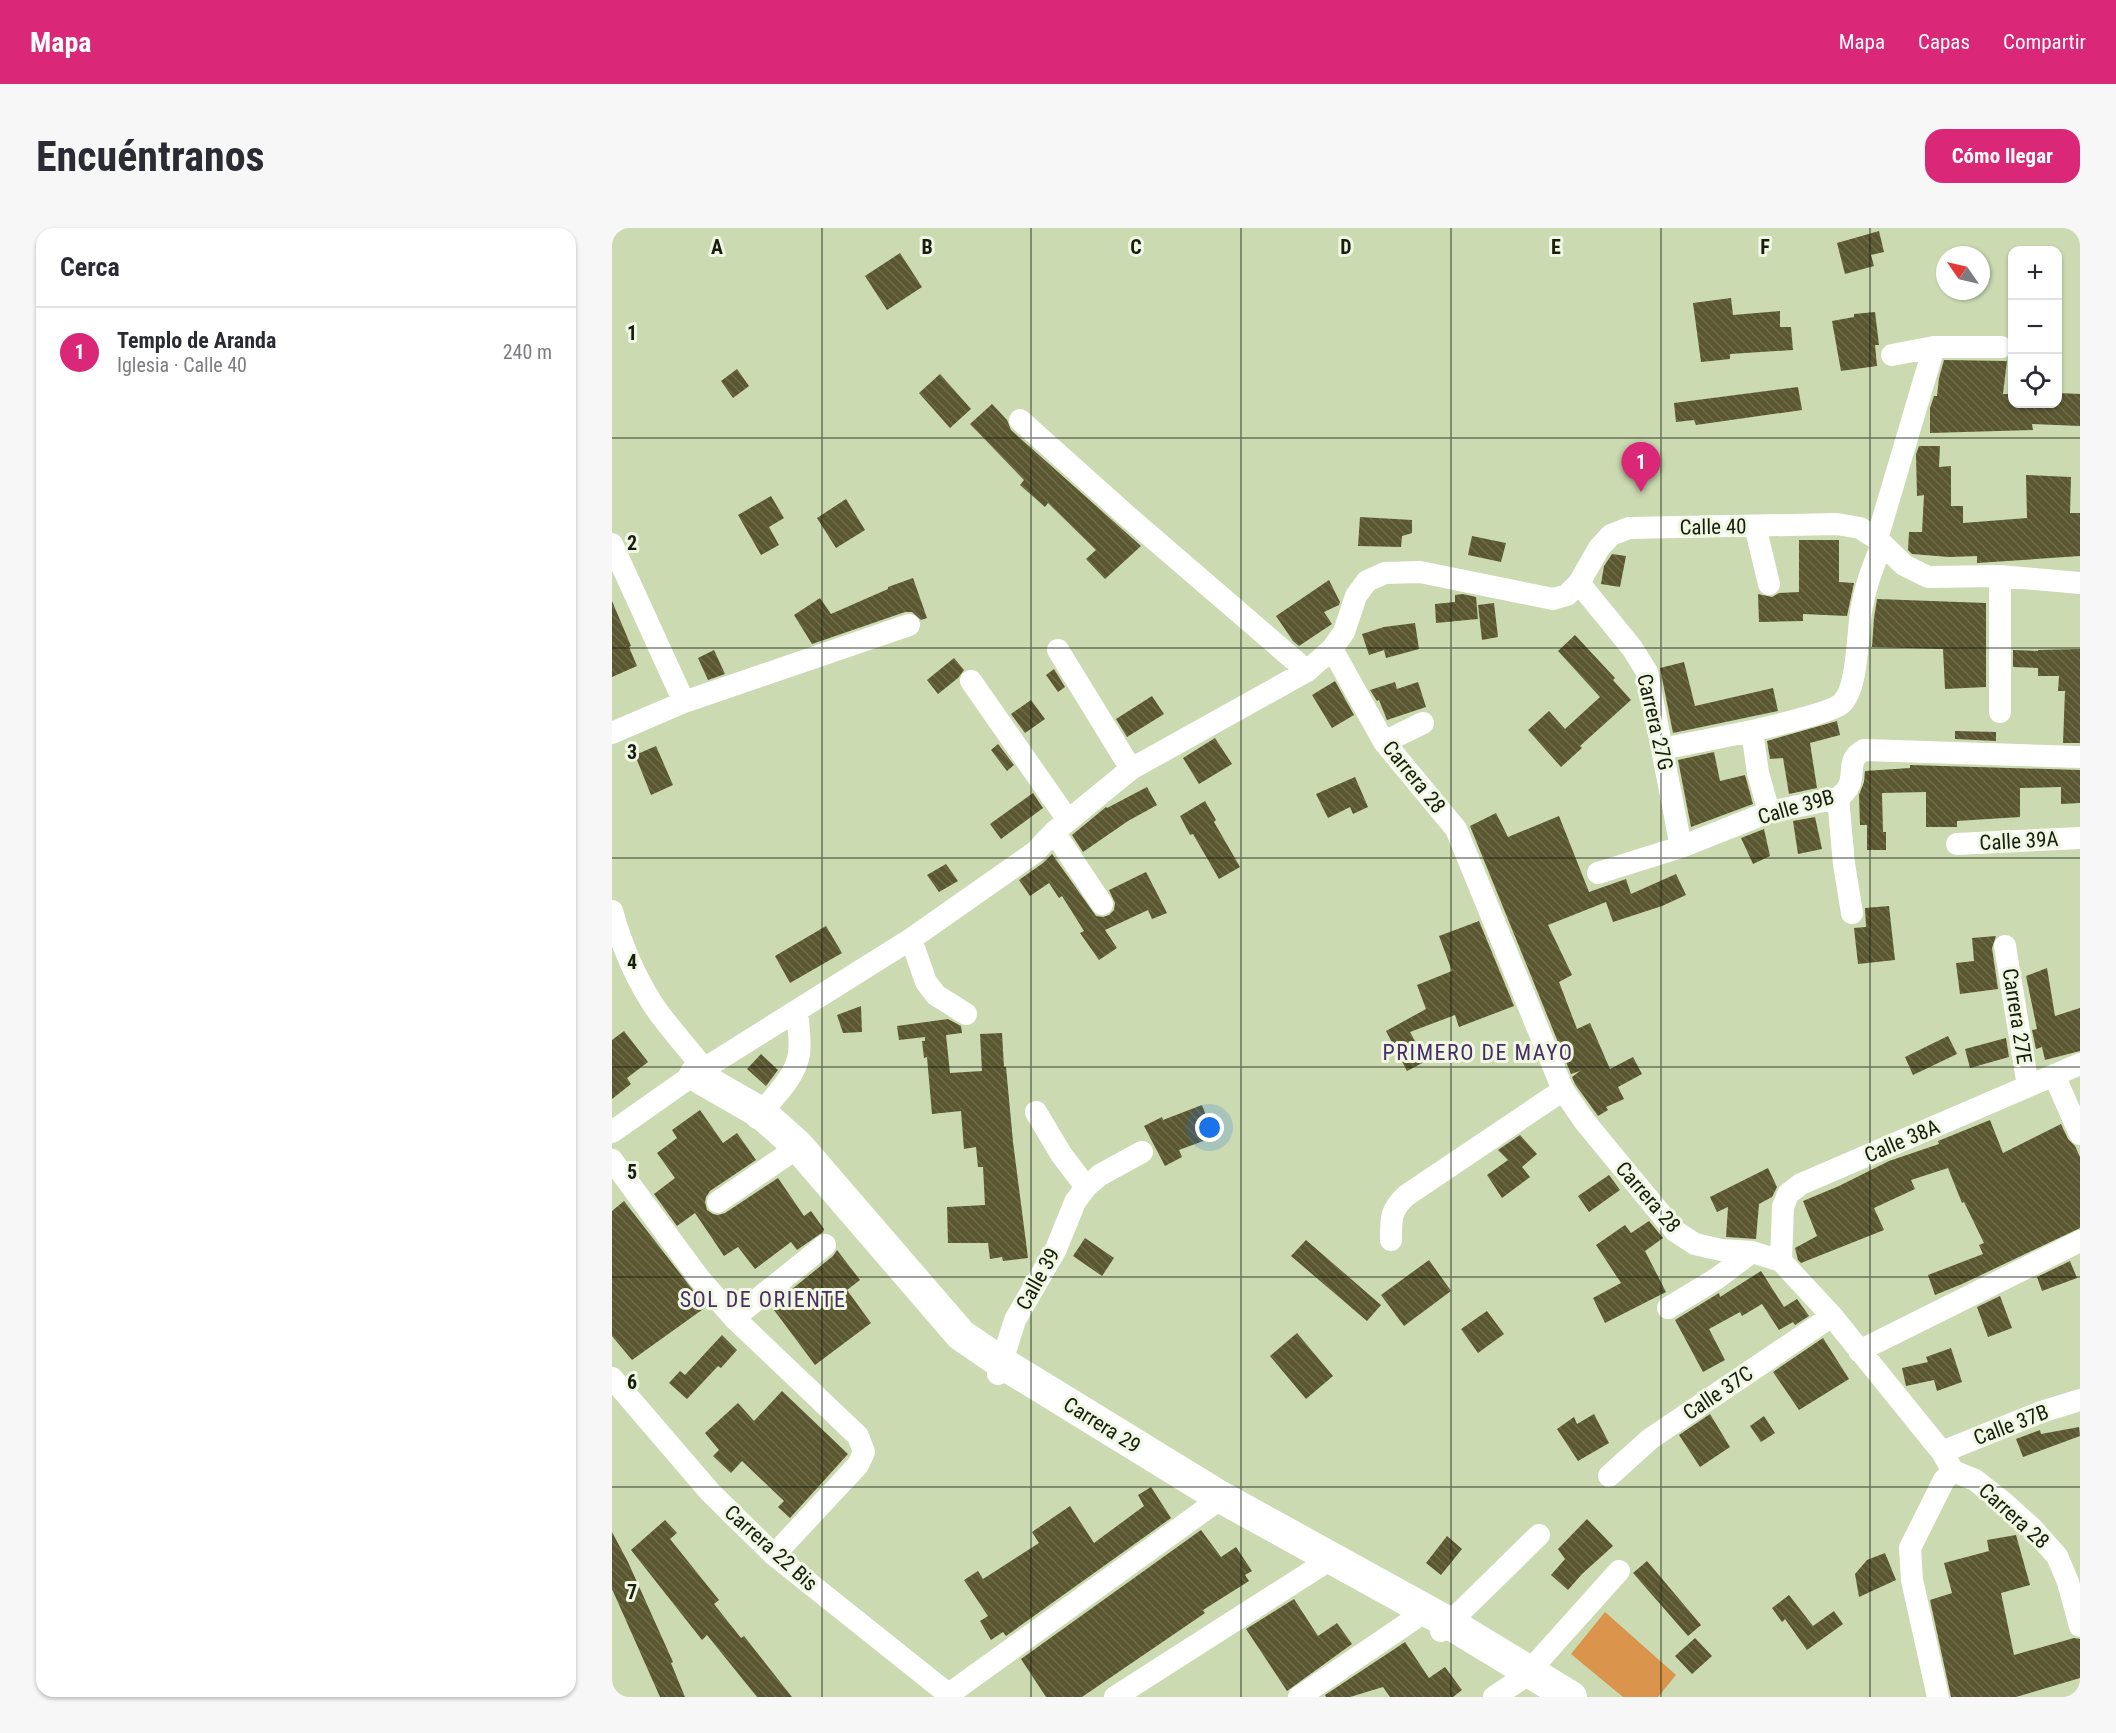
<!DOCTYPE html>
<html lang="es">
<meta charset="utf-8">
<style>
body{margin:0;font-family:"Roboto Condensed",sans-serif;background:#f7f7f7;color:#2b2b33}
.controls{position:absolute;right:18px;top:18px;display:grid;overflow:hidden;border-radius:12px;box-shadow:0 2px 4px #0004}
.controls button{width:54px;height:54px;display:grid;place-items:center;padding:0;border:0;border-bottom:2px solid #e1e1e2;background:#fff;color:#2b2b33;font:30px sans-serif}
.compass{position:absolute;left:1324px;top:18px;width:54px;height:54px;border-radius:50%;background:#fff;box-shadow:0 2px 4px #0004;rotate:304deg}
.you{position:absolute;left:598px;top:900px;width:21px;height:21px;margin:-15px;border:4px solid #fff;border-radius:50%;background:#1a73e8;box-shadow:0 0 0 9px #1a73e833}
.badge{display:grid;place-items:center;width:39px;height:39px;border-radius:50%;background:#db2777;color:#fff;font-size:20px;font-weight:700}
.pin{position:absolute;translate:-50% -50px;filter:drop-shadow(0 2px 3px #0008)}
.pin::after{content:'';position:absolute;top:32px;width:21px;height:18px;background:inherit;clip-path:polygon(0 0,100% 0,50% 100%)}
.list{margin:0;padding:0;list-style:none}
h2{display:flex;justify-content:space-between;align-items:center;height:78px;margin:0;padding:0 24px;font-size:26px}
h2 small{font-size:20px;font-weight:400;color:#7c7c81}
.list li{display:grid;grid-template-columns:39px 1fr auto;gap:18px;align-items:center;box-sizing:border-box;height:90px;padding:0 24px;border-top:2px solid #e1e1e2}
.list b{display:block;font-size:22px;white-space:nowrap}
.list p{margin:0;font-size:20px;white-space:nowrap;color:#7c7c81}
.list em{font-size:20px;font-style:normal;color:#7c7c81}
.icon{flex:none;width:33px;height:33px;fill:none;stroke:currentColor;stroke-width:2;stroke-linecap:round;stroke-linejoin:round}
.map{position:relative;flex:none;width:1468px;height:1469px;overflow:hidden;border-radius:18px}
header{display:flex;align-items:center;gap:36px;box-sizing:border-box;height:84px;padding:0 30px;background:#db2777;color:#fff}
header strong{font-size:28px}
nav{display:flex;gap:33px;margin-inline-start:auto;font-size:21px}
.intro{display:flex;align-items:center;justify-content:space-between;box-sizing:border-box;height:144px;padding:0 36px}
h1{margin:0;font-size:42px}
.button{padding:15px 27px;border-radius:18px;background:#db2777;color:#fff;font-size:21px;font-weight:700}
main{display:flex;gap:36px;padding:0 36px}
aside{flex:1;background:#fff;border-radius:18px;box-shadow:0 2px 4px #0004}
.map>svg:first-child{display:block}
.green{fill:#da944c}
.building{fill:url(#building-back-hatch)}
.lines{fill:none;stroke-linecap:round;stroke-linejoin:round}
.street{stroke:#fff;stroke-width:22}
.secondary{stroke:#fff;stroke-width:32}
.grid{fill:none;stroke:#181d0e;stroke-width:1.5;stroke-opacity:0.55}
.labels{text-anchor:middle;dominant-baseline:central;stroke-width:6;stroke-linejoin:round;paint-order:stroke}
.street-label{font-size:21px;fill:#181d0e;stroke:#f0f8e3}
.neighbourhood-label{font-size:22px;letter-spacing:1.5px;fill:#482c66;stroke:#f0f8e3}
.grid-label{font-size:20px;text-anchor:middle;font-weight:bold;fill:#181d0e;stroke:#f0f8e3;stroke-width:6;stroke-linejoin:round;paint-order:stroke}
</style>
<header>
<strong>Mapa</strong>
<nav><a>Mapa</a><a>Capas</a><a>Compartir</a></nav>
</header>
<div class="intro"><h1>Encuéntranos</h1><a class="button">Cómo llegar</a></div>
<main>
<aside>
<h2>Cerca<small></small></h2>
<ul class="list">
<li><span class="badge">1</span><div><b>Templo de Aranda</b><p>Iglesia · Calle 40</p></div><em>240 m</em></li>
</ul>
</aside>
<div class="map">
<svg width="1468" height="1469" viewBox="0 0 1468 1469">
<defs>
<pattern id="building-back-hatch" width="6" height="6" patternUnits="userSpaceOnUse" patternTransform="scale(1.5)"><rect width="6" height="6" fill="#5b5730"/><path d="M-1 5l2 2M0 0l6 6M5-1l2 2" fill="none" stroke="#6e6b4b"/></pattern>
</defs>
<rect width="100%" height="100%" fill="#cbdab1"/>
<path class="green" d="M 993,1384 L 1064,1447 L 1046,1469 L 1011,1469 L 959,1426 Z"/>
<path class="building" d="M 1267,3 L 1272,24 L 1259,27 L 1262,38 L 1233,46 L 1225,15 Z
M 288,25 L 310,59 L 275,82 L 253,48 Z
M 1119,70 L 1121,87 L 1168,83 L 1168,99 L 1179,99 L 1181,122 L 1118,126 L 1118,131 L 1089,134 L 1081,75 Z
M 1263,84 L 1267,117 L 1263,117 L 1265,138 L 1229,143 L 1220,93 L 1242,89 L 1242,86 Z
M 1332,132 L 1395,133 L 1391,166 L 1401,166 L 1401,176 L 1446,176 L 1446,165 L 1468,166 L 1468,198 L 1420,196 L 1421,202 L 1318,205 L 1318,180 L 1322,168 L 1325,168 L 1327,150 Z
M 125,141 L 137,158 L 121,170 L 109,153 Z
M 328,146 L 359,181 L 338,200 L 307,165 Z
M 1186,159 L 1190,182 L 1084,197 L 1082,192 L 1064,194 L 1062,175 Z
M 380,176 L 395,192 L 399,202 L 529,318 L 493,351 L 474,331 L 484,322 L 436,275 L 433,279 L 408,257 L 412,252 L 358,196 Z
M 1307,218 L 1328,218 L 1327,239 L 1339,238 L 1339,278 L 1351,278 L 1351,295 L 1415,290 L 1414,247 L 1459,249 L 1458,285 L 1468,285 L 1468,328 L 1365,335 L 1365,328 L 1337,329 L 1300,326 L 1296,322 L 1297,304 L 1310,304 L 1312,267 L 1305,268 L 1304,226 Z
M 159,268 L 172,290 L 157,299 L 167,317 L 149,327 L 126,287 Z
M 234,271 L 253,302 L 224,320 L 205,290 Z
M 748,289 L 800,292 L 800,305 L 790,308 L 789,319 L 746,318 Z
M 860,308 L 894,315 L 889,334 L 856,327 Z
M 1187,312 L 1227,312 L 1227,354 L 1242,355 L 1235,388 L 1191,386 L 1191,393 L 1147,394 L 1146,366 L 1160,369 L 1167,365 L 1187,364 Z
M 1000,326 L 1014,328 L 1008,359 L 989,356 L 992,338 Z
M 301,350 L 315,390 L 309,392 L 300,384 L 293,384 L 200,416 L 182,387 L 208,370 L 219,386 L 276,361 L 276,359 Z
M 717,352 L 728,374 L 727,377 L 712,384 L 720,396 L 687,418 L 681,413 L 664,388 Z
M 851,366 L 864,369 L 866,391 L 824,395 L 823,376 L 843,374 L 843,367 Z
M 1265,371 L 1374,375 L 1374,459 L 1333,461 L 1331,421 L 1260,419 L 1262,390 Z
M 0,373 L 19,418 L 17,419 L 25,438 L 0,449 Z
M 882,375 L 886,409 L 870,412 L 866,377 Z
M 803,395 L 807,421 L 774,430 L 772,422 L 757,427 L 750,406 L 772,399 Z
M 963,407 L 1003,450 L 1001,452 L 1019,472 L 968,518 L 970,520 L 949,539 L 916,502 L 937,483 L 953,501 L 988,469 L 946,423 Z
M 1468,421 L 1468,515 L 1451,515 L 1453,463 L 1446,463 L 1447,448 L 1426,448 L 1426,440 L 1401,439 L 1401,422 L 1426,423 L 1426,422 Z
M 102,422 L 113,446 L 96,452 L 86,430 Z
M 342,430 L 352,442 L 346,450 L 326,466 L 315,452 Z
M 1072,434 L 1083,478 L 1161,460 L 1166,483 L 1061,505 L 1048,440 Z
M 442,441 L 453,459 L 446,464 L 434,447 Z
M 723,453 L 742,487 L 720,500 L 700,467 Z
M 783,454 L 785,461 L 806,454 L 814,479 L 775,492 L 767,472 L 765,473 L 758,462 Z
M 540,468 L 552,486 L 515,509 L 504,491 Z
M 419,472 L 433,491 L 413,505 L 399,486 Z
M 1225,493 L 1228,507 L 1198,515 L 1205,560 L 1177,566 L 1171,530 L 1158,531 L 1155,513 Z
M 1343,503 L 1384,504 L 1384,513 L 1343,511 Z
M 603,510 L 620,536 L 587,556 L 571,530 Z
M 386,516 L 402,537 L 395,543 L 379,522 Z
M 44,518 L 61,557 L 39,567 L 23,527 Z
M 1102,524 L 1108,553 L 1133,547 L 1141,576 L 1079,599 L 1066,532 Z
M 1298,537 L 1468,542 L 1468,575 L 1449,576 L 1449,559 L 1408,560 L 1408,589 L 1345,593 L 1345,599 L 1314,599 L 1314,564 L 1270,565 L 1271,604 L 1274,604 L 1274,622 L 1255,622 L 1255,597 L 1248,597 L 1247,567 L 1252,554 L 1253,543 L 1298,540 Z
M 743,549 L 756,579 L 741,586 L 738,579 L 716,590 L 704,566 Z
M 535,559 L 545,577 L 516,593 L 471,624 L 460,607 L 494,579 L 495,580 Z
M 421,565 L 431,580 L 389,611 L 378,596 Z
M 593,573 L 604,592 L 602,594 L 628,639 L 607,651 L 581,606 L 578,607 L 568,588 Z
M 884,585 L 896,609 L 947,588 L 977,664 L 1014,651 L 1019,666 L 1064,646 L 1074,667 L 1050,678 L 1001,694 L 994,674 L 936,697 L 960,747 L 947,754 L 965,801 L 978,795 L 998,841 L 1021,829 L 1030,846 L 1006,859 L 1012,871 L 994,879 L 996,882 L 986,888 L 963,856 L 960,849 L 968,843 L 959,846 L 858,598 Z
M 1203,589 L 1210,621 L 1186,626 L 1181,593 Z
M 1152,601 L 1158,628 L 1141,636 L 1129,610 Z
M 440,626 L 484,688 L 491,689 L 497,687 L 502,682 L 503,675 L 497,662 L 534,644 L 555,685 L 540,691 L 536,682 L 493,702 L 505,720 L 487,732 L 468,705 L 472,703 L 450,668 L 447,670 L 437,655 L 418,668 L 407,652 L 431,635 Z
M 334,636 L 346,653 L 327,664 L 315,647 Z
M 1277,678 L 1283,732 L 1246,736 L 1242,700 L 1254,699 L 1253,680 Z
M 867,693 L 902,778 L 847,799 L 843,787 L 798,804 L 814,833 L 795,843 L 774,803 L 814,781 L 805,757 L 840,743 L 827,708 Z
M 214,698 L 230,725 L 178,755 L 163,728 Z
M 1384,708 L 1380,720 L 1386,761 L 1348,766 L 1344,735 L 1362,733 L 1360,710 Z
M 1435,740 L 1443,788 L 1468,780 L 1468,823 L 1433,832 L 1430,819 L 1424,821 L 1420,802 L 1425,801 L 1414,748 Z
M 249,778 L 250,804 L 231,805 L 225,787 Z
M 336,791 L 349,798 L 350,805 L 334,807 L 338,845 L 370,843 L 368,806 L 390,805 L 392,839 L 394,839 L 401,914 L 416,1030 L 391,1033 L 390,1029 L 378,1031 L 376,1015 L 336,1015 L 335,979 L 373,977 L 371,939 L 366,939 L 364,919 L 352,921 L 349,883 L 320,886 L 315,829 L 312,830 L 310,813 L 313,813 L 313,809 L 287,812 L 285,798 Z
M 12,803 L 36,834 L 15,850 L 19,856 L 0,871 L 0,812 Z
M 1336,808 L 1345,826 L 1301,847 L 1293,829 Z
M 1394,810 L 1397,829 L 1358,840 L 1353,821 Z
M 149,826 L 166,842 L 154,858 L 135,841 Z
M 590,877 L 602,909 L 567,922 L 570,929 L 553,938 L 532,898 L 550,889 L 551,892 Z
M 88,882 L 111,915 L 125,905 L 144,932 L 98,963 L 94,969 L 93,974 L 95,982 L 101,986 L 106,987 L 113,985 L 166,950 L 192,988 L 199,983 L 212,1001 L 211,1004 L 185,1022 L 179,1014 L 143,1041 L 126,1019 L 112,1028 L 83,985 L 65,998 L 42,966 L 63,950 L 45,925 L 65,910 L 60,902 Z
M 1378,892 L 1391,925 L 1449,896 L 1456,911 L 1463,918 L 1468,929 L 1468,1000 L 1350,1056 L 1323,1067 L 1316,1047 L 1371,1026 L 1367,1017 L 1372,1015 L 1352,974 L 1350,975 L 1336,940 L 1299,952 L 1303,961 L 1262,980 L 1272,1002 L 1189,1035 L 1186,1032 L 1183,1020 L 1205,1008 L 1191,973 L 1227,958 L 1277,933 L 1327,916 L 1326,913 Z
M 908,907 L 925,926 L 910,939 L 918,949 L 890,970 L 875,947 L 896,932 L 886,922 Z
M 1156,940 L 1165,959 L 1160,969 L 1147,976 L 1144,1011 L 1114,1009 L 1116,979 L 1105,984 L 1098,969 Z
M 997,947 L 1008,962 L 977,984 L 966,968 Z
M 12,973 L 94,1079 L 20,1132 L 0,1108 L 0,983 Z
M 1037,993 L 1051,1010 L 1033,1023 L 1054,1064 L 993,1095 L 981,1070 L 1009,1055 L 984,1017 L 1013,997 L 1019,1005 Z
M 473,1010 L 502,1030 L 490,1048 L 461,1028 Z
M 694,1012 L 769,1077 L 755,1093 L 679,1028 Z
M 225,1022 L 248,1052 L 235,1062 L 259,1095 L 203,1137 L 162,1082 L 167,1078 L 164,1074 L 221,1028 Z
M 817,1032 L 839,1063 L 792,1098 L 769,1067 Z
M 1458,1033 L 1465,1050 L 1430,1063 L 1425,1049 Z
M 1149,1043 L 1172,1079 L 1185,1071 L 1197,1088 L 1183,1097 L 1181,1094 L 1167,1102 L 1150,1076 L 1130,1088 L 1128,1084 L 1097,1101 L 1113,1132 L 1091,1144 L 1063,1092 L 1107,1065 L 1108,1069 Z
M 1388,1068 L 1400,1100 L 1376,1109 L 1365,1079 Z
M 875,1083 L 892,1106 L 866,1125 L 849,1101 Z
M 685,1105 L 721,1148 L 694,1171 L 658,1128 Z
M 110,1107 L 125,1122 L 109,1140 L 106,1138 L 75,1171 L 57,1155 L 68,1143 L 73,1147 Z
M 1211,1110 L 1237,1151 L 1187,1182 L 1161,1144 Z
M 1339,1120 L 1350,1154 L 1325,1163 L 1322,1152 L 1294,1158 L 1290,1140 L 1316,1134 L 1314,1129 Z
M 170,1163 L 236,1226 L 178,1290 L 166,1279 L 172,1273 L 130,1233 L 119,1245 L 101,1228 L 107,1222 L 93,1205 L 126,1175 L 142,1193 Z
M 982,1186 L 997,1215 L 966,1233 L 945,1201 L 962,1189 L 965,1196 Z
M 1098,1186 L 1118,1219 L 1088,1239 L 1067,1207 Z
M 1152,1188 L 1163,1205 L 1149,1214 L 1138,1198 Z
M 1467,1199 L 1468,1208 L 1411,1229 L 1404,1211 L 1428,1202 L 1429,1206 Z
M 539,1259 L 559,1290 L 394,1408 L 391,1404 L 379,1412 L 368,1393 L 376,1388 L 352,1352 L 366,1343 L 371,1351 L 427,1315 L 420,1304 L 458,1278 L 482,1315 L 532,1278 L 526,1267 Z
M 975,1291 L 1001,1318 L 970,1346 L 956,1362 L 939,1347 L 953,1331 L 946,1321 Z
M 53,1292 L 65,1305 L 58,1311 L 107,1372 L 102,1376 L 129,1410 L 132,1408 L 180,1469 L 145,1469 L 95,1407 L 90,1412 L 19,1322 Z
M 589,1302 L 609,1329 L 624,1319 L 640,1343 L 633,1347 L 637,1353 L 591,1382 L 593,1385 L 470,1469 L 434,1469 L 409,1431 Z
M 0,1304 L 16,1334 L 61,1434 L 59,1435 L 73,1469 L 48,1469 L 0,1361 Z
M 1404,1307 L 1418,1357 L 1389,1365 L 1402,1427 L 1462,1410 L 1468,1411 L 1468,1450 L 1404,1469 L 1339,1469 L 1318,1372 L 1340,1365 L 1332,1335 L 1377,1323 L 1375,1312 Z
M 835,1308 L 850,1321 L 829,1347 L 814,1335 Z
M 1273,1325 L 1284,1352 L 1247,1369 L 1243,1346 L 1255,1332 Z
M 1035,1333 L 1089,1397 L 1076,1408 L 1021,1345 Z
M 1177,1367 L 1201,1398 L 1222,1383 L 1231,1396 L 1195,1422 L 1173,1391 L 1170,1394 L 1160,1380 Z
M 682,1371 L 706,1408 L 725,1395 L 740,1416 L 675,1463 L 634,1401 Z
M 1083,1410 L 1100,1428 L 1080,1446 L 1063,1428 Z
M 793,1414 L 817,1450 L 833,1439 L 850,1462 L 841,1469 L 778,1469 L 771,1459 L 738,1469 L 714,1469 L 713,1467 Z"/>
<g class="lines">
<path class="street" d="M 1280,127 L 1322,119 L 1389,119
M 408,192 L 514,287 L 695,443
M 1143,298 L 1157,356
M 1265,311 L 1322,119
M 0,316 L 72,474
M 1388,348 L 1388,484
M 967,355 L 1020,420 L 1035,444 L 1069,619
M 720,421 L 772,514 L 844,601 L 951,862 L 973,894 L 1063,1003 L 1083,1016 L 1109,1022 L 1140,1024 L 1169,1033 L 1220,1088 L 1330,1224 L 1341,1243 L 1363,1252 L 1391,1274 L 1420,1300 L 1445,1328 L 1456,1354 L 1468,1398
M 446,422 L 519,541
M 359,453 L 456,592
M 0,505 L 72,474 L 297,397
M 772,514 L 811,495
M 1050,521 L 1140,503
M 1226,570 L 1232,636 L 1240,685
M 1157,584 L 1146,545 L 1140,503 C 1157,499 1218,485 1229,476 C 1247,461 1245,401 1250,378 C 1254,356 1261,337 1270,317
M 442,604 L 490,676
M 1345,616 L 1468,610
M 986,645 L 1069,619 L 1157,584 L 1226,570 C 1251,552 1229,534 1252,522 L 1468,529
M 0,683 C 9,715 24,751 42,778 C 57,800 76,820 92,841
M 299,711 L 314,754 L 324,767 L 354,786
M 1393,718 L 1416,858
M 1442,847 L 1468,906
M 424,884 L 449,926 L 474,959
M 145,890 C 160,870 183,851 187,826 C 189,812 186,796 185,783
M 0,904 L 74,852 L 299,711 L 423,624 L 442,604 L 519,541 L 695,443 L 720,421 L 732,404 L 744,368 L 755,353 L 773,345 L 808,344 L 941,371 L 955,367 L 967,355 L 987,320 L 999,307 L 1017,300 L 1225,296 L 1248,300 L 1265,311 L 1292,337 L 1316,349 L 1388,348 L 1468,355
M 0,932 L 87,1050 L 122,1090 L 246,1208 L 252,1224 L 246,1237 L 162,1327
M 106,974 L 182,922
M 779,1012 C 779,991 778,982 795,967 L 951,862
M 1169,1033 L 1171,979 L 1176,966 L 1189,956 L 1468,836
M 1056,1080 L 1104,1051 L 1140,1024
M 122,1090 L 213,1017
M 1247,1123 L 1468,1013
M 386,1146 L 403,1092 L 444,1021 L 463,974 L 474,959 L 488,947 L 530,924
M 0,1150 L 98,1264 L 162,1327 L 340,1469
M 1330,1224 L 1429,1184 L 1468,1172
M 997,1248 L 1038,1211 L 1220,1088
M 829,1403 L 927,1307
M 337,1466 L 601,1276
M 503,1469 L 708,1338
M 687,1469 L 805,1389
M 882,1469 L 912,1449 L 1007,1343
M 1326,1469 L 1300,1352 L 1298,1320 L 1332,1252 L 1341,1243"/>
<path class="secondary" d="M 83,847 L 149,885 L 186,918 L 349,1107 L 390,1135 L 605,1267 L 837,1395 L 959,1469"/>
</g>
<path class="grid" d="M 210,0 L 210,1469M 419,0 L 419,1469M 629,0 L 629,1469M 839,0 L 839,1469M 1049,0 L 1049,1469M 1258,0 L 1258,1469M 0,210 L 1468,210M 0,420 L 1468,420M 0,630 L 1468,630M 0,839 L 1468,839M 0,1049 L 1468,1049M 0,1259 L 1468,1259"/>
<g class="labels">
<g class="street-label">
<text transform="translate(1101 299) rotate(-1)">Calle 40</text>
<text transform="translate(1043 494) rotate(77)">Carrera 27G</text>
<text transform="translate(802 549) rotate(51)">Carrera 28</text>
<text transform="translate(1184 579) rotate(-16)">Calle 39B</text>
<text transform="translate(1407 613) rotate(-3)">Calle 39A</text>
<text transform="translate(1405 788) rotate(81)">Carrera 27E</text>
<text transform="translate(1290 913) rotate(-23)">Calle 38A</text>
<text transform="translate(1036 969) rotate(49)">Carrera 28</text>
<text transform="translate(426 1051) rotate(-61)">Calle 39</text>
<text transform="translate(1106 1165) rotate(-34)">Calle 37C</text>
<text transform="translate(490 1197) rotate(32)">Carrera 29</text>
<text transform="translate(1399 1197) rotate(-21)">Calle 37B</text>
<text transform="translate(1402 1288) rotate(42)">Carrera 28</text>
<text transform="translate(159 1320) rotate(42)">Carrera 22 Bis</text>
</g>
<g class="neighbourhood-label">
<text x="866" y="824">PRIMERO DE MAYO</text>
<text x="151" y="1071">SOL DE ORIENTE</text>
</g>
</g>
<g class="grid-label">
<text x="105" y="26">A</text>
<text x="315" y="26">B</text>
<text x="524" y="26">C</text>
<text x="734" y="26">D</text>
<text x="944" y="26">E</text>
<text x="1153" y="26">F</text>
<text x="20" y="112">1</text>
<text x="20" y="322">2</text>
<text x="20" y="531">3</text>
<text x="20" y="741">4</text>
<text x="20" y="951">5</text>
<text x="20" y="1161">6</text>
<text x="20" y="1371">7</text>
</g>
</svg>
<div class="controls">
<button>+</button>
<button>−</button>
<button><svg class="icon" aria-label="locate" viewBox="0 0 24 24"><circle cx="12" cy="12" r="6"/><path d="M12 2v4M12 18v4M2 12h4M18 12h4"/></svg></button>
</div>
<svg class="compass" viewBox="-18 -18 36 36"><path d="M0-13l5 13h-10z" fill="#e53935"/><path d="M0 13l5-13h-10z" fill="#7c7c81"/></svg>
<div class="you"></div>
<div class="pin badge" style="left:1029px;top:264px">1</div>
</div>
</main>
